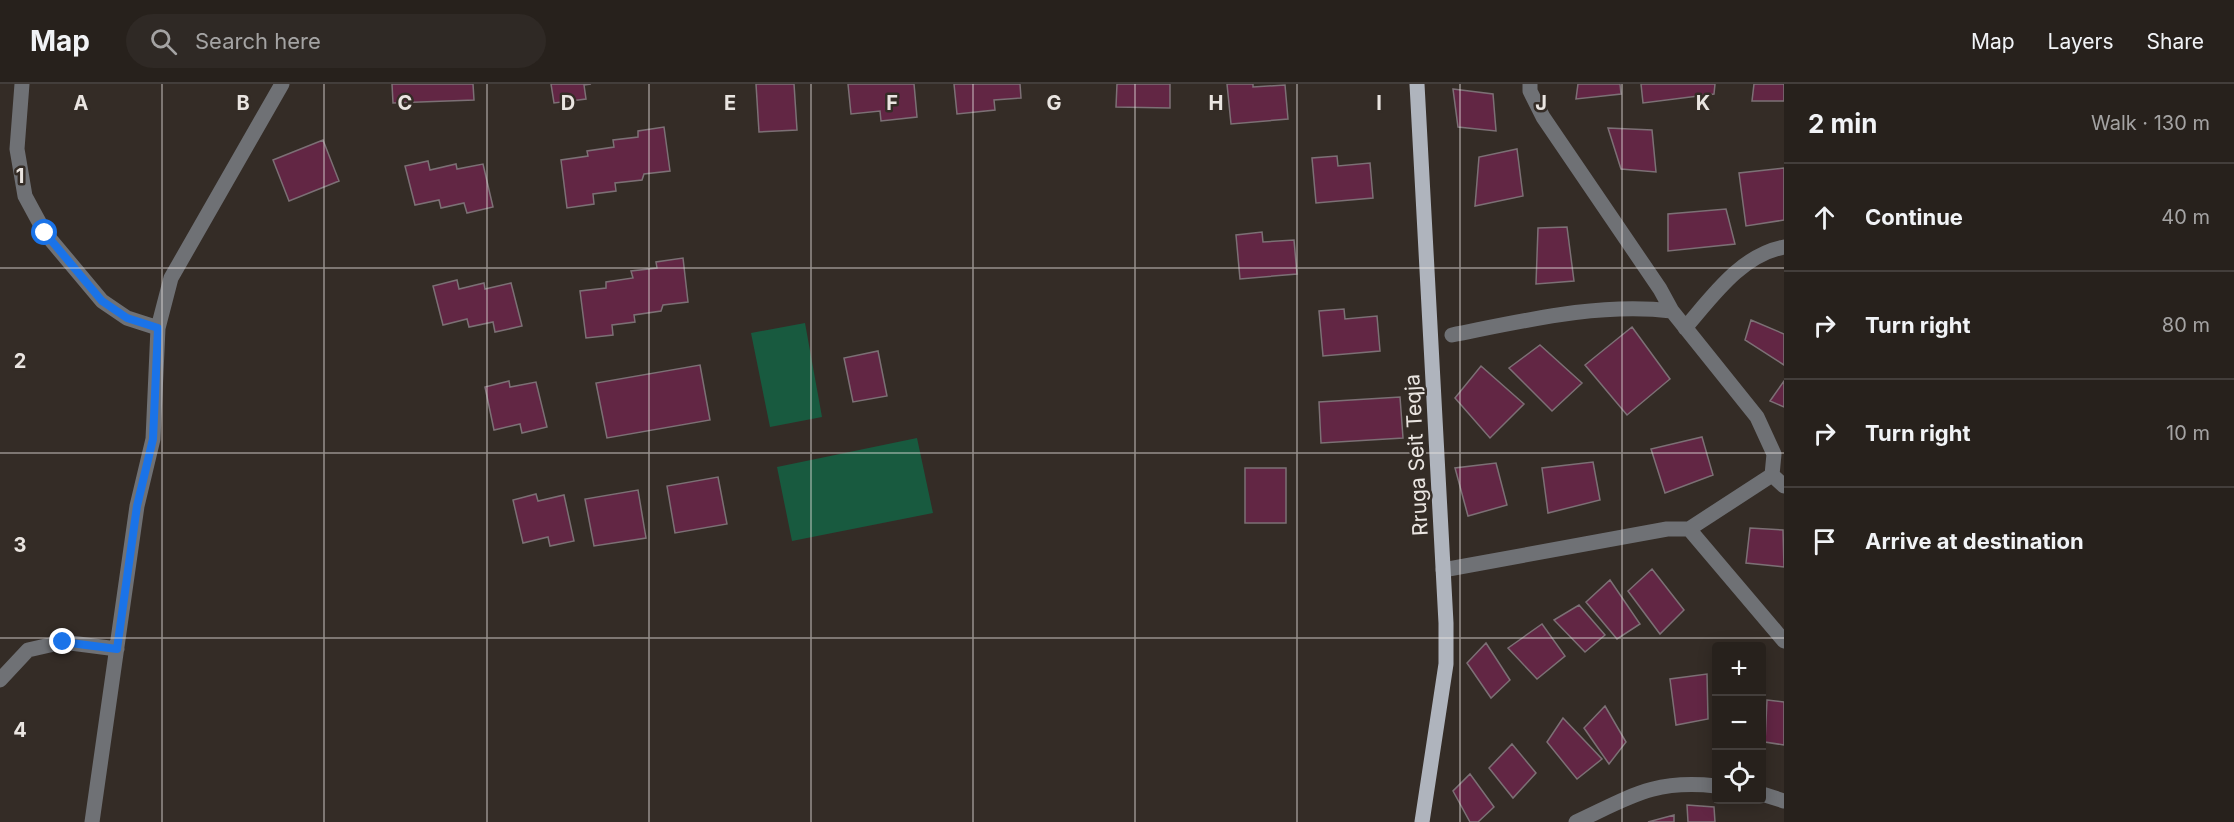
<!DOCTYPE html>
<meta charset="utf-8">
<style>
body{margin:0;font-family:Inter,sans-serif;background:#2f2925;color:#f1f3f6}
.controls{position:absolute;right:18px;bottom:18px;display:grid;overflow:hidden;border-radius:6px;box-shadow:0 3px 15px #0003}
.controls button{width:54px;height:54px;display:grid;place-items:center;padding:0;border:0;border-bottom:2px solid #433e3b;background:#27211c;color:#f1f3f6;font:30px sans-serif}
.stop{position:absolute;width:18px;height:18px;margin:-14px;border:4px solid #1a73e8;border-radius:50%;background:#fff}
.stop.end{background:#1a73e8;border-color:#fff;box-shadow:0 2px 6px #0008}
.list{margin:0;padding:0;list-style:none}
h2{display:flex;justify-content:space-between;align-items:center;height:78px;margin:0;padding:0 24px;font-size:26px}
h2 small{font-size:20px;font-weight:400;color:#a4a3a3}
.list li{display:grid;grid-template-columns:39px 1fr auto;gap:18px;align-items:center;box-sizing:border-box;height:108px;padding:0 24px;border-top:2px solid #433e3b}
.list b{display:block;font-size:22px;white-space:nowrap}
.list em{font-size:20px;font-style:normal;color:#a4a3a3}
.icon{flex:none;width:33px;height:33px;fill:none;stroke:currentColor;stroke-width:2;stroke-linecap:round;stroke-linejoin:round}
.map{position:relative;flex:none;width:1784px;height:738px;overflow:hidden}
header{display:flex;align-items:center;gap:36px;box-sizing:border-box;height:84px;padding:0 30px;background:#27211c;border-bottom:2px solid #433e3b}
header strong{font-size:28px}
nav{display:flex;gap:33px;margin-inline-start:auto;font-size:21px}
.search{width:420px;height:54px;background:#2f2925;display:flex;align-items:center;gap:15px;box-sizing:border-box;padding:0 21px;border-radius:33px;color:#a4a3a3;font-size:22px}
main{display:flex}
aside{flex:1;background:#27211c}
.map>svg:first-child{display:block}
.green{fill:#185a3f}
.building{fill:#622644;stroke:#7c7075;stroke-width:1.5}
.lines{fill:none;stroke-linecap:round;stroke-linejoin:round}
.minor{stroke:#6f7175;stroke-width:15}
.major{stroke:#afb4bd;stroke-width:15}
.route{stroke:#1a73e8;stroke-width:8}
.grid{fill:none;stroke:#eae5e1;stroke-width:1.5;stroke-opacity:0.55}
.labels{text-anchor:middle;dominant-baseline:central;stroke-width:5;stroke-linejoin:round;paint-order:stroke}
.street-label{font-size:21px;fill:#eae5e1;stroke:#342c26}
.grid-label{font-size:20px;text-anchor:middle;font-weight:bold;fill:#eae5e1;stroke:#342c26;stroke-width:5;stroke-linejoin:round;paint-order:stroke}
</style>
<header>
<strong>Map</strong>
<div class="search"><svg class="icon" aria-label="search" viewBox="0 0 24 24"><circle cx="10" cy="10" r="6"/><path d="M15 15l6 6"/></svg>Search here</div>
<nav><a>Map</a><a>Layers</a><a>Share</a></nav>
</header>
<main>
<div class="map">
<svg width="1784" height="738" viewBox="0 0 1784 738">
<rect width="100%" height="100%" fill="#342c26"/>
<path class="green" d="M 805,239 L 822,333 L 770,343 L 751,249 Z
M 917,354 L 933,429 L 792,457 L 777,383 Z"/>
<path class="building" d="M 392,0 L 473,0 L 474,16 L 393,19 Z
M 392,0 L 473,0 L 474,16 L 393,19 Z
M 551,0 L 591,0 L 584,1 L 586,15 L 554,19 Z
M 551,0 L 591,0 L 584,1 L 586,15 L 554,19 Z
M 756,0 L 794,0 L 797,46 L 759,48 Z
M 848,0 L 914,0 L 917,33 L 881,37 L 880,27 L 851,30 Z
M 848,0 L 914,0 L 917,33 L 881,37 L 880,27 L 851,30 Z
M 954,0 L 1020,0 L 1021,14 L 994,16 L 995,26 L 957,30 Z
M 954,0 L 1020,0 L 1021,14 L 994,16 L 995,26 L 957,30 Z
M 1117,0 L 1170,0 L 1170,24 L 1116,23 Z
M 1227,0 L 1253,0 L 1253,3 L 1285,1 L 1288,35 L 1231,40 Z
M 1227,0 L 1253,0 L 1253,3 L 1285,1 L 1288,35 L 1231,40 Z
M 1578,0 L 1620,0 L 1621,10 L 1576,15 Z
M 1641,0 L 1715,0 L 1714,10 L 1643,19 Z
M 1754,0 L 1784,0 L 1784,17 L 1752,17 Z
M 1453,5 L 1493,10 L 1496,47 L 1458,43 Z
M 664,43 L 670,87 L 644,90 L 642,96 L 615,99 L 616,107 L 593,110 L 594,120 L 567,124 L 561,76 L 588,72 L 587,67 L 614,63 L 613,56 L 638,53 L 638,47 Z
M 664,43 L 670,87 L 644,90 L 642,96 L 615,99 L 616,107 L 593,110 L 594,120 L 567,124 L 561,76 L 588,72 L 587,67 L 614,63 L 613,56 L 638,53 L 638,47 Z
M 1608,44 L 1652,46 L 1656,88 L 1621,85 Z
M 323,56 L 339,97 L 289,117 L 273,76 Z
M 1517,65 L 1523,112 L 1475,122 L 1479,73 Z
M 1337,72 L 1338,82 L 1370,79 L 1373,114 L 1316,119 L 1312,74 Z
M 1337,72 L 1338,82 L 1370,79 L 1373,114 L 1316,119 L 1312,74 Z
M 428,77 L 430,86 L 456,80 L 457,85 L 483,80 L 493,123 L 467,129 L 464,119 L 441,124 L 439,116 L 415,121 L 405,82 Z
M 428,77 L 430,86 L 456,80 L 457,85 L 483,80 L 493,123 L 467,129 L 464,119 L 441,124 L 439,116 L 415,121 L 405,82 Z
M 1784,84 L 1784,136 L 1746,142 L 1739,89 Z
M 1726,125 L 1735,160 L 1668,167 L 1668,130 Z
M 1567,143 L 1574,197 L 1536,200 L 1538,144 Z
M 1262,148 L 1263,158 L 1294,156 L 1297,190 L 1240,195 L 1236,151 Z
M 1262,148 L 1263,158 L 1294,156 L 1297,190 L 1240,195 L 1236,151 Z
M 683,174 L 688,218 L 663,221 L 661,227 L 634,231 L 635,238 L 612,241 L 613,251 L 586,254 L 580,207 L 606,204 L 606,198 L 633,194 L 631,187 L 657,184 L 656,178 Z
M 683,174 L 688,218 L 663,221 L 661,227 L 634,231 L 635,238 L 612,241 L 613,251 L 586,254 L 580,207 L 606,204 L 606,198 L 633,194 L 631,187 L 657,184 L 656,178 Z
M 457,196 L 459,205 L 484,199 L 485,205 L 511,199 L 522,242 L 495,248 L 493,238 L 469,243 L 467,235 L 443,241 L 433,202 Z
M 457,196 L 459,205 L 484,199 L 485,205 L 511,199 L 522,242 L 495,248 L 493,238 L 469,243 L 467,235 L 443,241 L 433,202 Z
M 1344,225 L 1345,235 L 1377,232 L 1380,267 L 1323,272 L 1319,227 Z
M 1344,225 L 1345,235 L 1377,232 L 1380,267 L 1323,272 L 1319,227 Z
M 1751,236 L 1784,250 L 1784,281 L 1745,256 Z
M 1632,243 L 1670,295 L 1627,331 L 1585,281 Z
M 1540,261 L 1582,299 L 1552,327 L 1509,284 Z
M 878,267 L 887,312 L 853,318 L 844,274 Z
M 878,267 L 887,312 L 853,318 L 844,274 Z
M 700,281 L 710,336 L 607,354 L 596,299 Z
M 700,281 L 710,336 L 607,354 L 596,299 Z
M 1481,282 L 1524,320 L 1490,354 L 1455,314 Z
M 509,297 L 510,303 L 536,298 L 547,343 L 522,349 L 520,340 L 494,346 L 485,303 Z
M 509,297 L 510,303 L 536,298 L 547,343 L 522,349 L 520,340 L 494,346 L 485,303 Z
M 1784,297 L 1784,323 L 1770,317 Z
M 1400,313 L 1403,354 L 1321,359 L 1319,318 Z
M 1400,313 L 1403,354 L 1321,359 L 1319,318 Z
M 1702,353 L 1713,391 L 1665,409 L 1651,365 Z
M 1593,378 L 1600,416 L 1548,429 L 1542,384 Z
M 1496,379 L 1507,421 L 1468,432 L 1455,384 Z
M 1245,384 L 1286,384 L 1286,439 L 1245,439 Z
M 1245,384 L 1286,384 L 1286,439 L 1245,439 Z
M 718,393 L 727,440 L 675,449 L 667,402 Z
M 718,393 L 727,440 L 675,449 L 667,402 Z
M 638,406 L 646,454 L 594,462 L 585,415 Z
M 638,406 L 646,454 L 594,462 L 585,415 Z
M 536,410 L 538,417 L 564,411 L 574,457 L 550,462 L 548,453 L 523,459 L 513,416 Z
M 536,410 L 538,417 L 564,411 L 574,457 L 550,462 L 548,453 L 523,459 L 513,416 Z
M 1750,444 L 1783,446 L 1784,483 L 1746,479 Z
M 1652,485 L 1684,526 L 1660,550 L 1628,507 Z
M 1610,496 L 1640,540 L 1617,555 L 1586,518 Z
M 1579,521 L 1605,551 L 1585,568 L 1554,536 Z
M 1542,540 L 1565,572 L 1537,595 L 1508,564 Z
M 1486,559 L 1510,596 L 1491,614 L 1467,579 Z
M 1707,590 L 1708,635 L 1676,641 L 1670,595 Z
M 1767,616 L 1784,618 L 1784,661 L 1765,658 Z
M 1605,622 L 1626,658 L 1609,680 L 1584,644 Z
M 1563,634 L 1602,675 L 1577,695 L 1547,658 Z
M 1512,660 L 1536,689 L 1513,714 L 1489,684 Z
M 1470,690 L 1494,723 L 1478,738 L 1470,738 L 1453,707 Z
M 1687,721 L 1714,723 L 1715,738 L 1688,738 Z
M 1674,731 L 1674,738 L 1648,738 Z"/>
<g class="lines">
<path class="minor" d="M 22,0 L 17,65 L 25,112 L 45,149 L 102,217 L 127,234 L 158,244
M 1530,0 L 1530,7 L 1543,33 L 1660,205 L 1672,227
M 1685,244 C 1712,213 1741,171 1784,163
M 1452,251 C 1523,237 1600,218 1672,227 L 1757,333 L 1774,370 L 1772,391
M 1689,445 L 1772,391 L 1784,402
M 1443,486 L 1667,445 L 1689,445 L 1784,557
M 0,596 L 28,566 L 63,558 L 117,565
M 1762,710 L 1784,717
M 92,738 L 137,422 L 153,355 L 158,244 L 171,194 L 282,0
M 1576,738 C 1630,713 1654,695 1716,702"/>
<path class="major" d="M 1417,0 L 1446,539 L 1446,580 L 1422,738"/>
</g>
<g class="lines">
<path class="route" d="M 45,149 L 102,217 L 127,234 L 158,244 L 153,355 L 137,422 L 117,565 L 63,558"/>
</g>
<path class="grid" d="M 162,0 L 162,738M 324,0 L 324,738M 487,0 L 487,738M 649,0 L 649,738M 811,0 L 811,738M 973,0 L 973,738M 1135,0 L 1135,738M 1297,0 L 1297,738M 1460,0 L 1460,738M 1622,0 L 1622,738M 0,184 L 1784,184M 0,369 L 1784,369M 0,554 L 1784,554"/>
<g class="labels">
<g class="street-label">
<text transform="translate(1416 371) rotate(-93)">Rruga Seit Teqja</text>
</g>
</g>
<g class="grid-label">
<text x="81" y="26">A</text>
<text x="243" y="26">B</text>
<text x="405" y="26">C</text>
<text x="568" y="26">D</text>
<text x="730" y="26">E</text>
<text x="892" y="26">F</text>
<text x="1054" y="26">G</text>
<text x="1216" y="26">H</text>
<text x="1379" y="26">I</text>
<text x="1541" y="26">J</text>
<text x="1703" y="26">K</text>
<text x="20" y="99">1</text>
<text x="20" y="284">2</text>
<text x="20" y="468">3</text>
<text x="20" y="653">4</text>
</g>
</svg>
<div class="controls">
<button>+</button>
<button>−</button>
<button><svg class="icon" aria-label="locate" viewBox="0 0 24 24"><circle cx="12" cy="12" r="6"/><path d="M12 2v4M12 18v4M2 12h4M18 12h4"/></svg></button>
</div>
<div class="stop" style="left:45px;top:149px"></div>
<div class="stop end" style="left:63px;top:558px"></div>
</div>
<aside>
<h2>2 min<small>Walk · 130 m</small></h2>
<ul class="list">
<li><svg class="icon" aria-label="ahead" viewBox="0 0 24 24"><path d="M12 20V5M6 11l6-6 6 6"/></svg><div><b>Continue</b></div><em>40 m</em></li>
<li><svg class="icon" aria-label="right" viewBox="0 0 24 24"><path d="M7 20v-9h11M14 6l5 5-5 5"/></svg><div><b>Turn right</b></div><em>80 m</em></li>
<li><svg class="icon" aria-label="right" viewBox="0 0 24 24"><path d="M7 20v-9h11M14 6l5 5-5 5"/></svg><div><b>Turn right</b></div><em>10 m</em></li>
<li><svg class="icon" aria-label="arrive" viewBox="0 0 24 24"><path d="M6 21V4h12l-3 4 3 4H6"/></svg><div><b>Arrive at destination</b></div></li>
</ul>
</aside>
</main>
